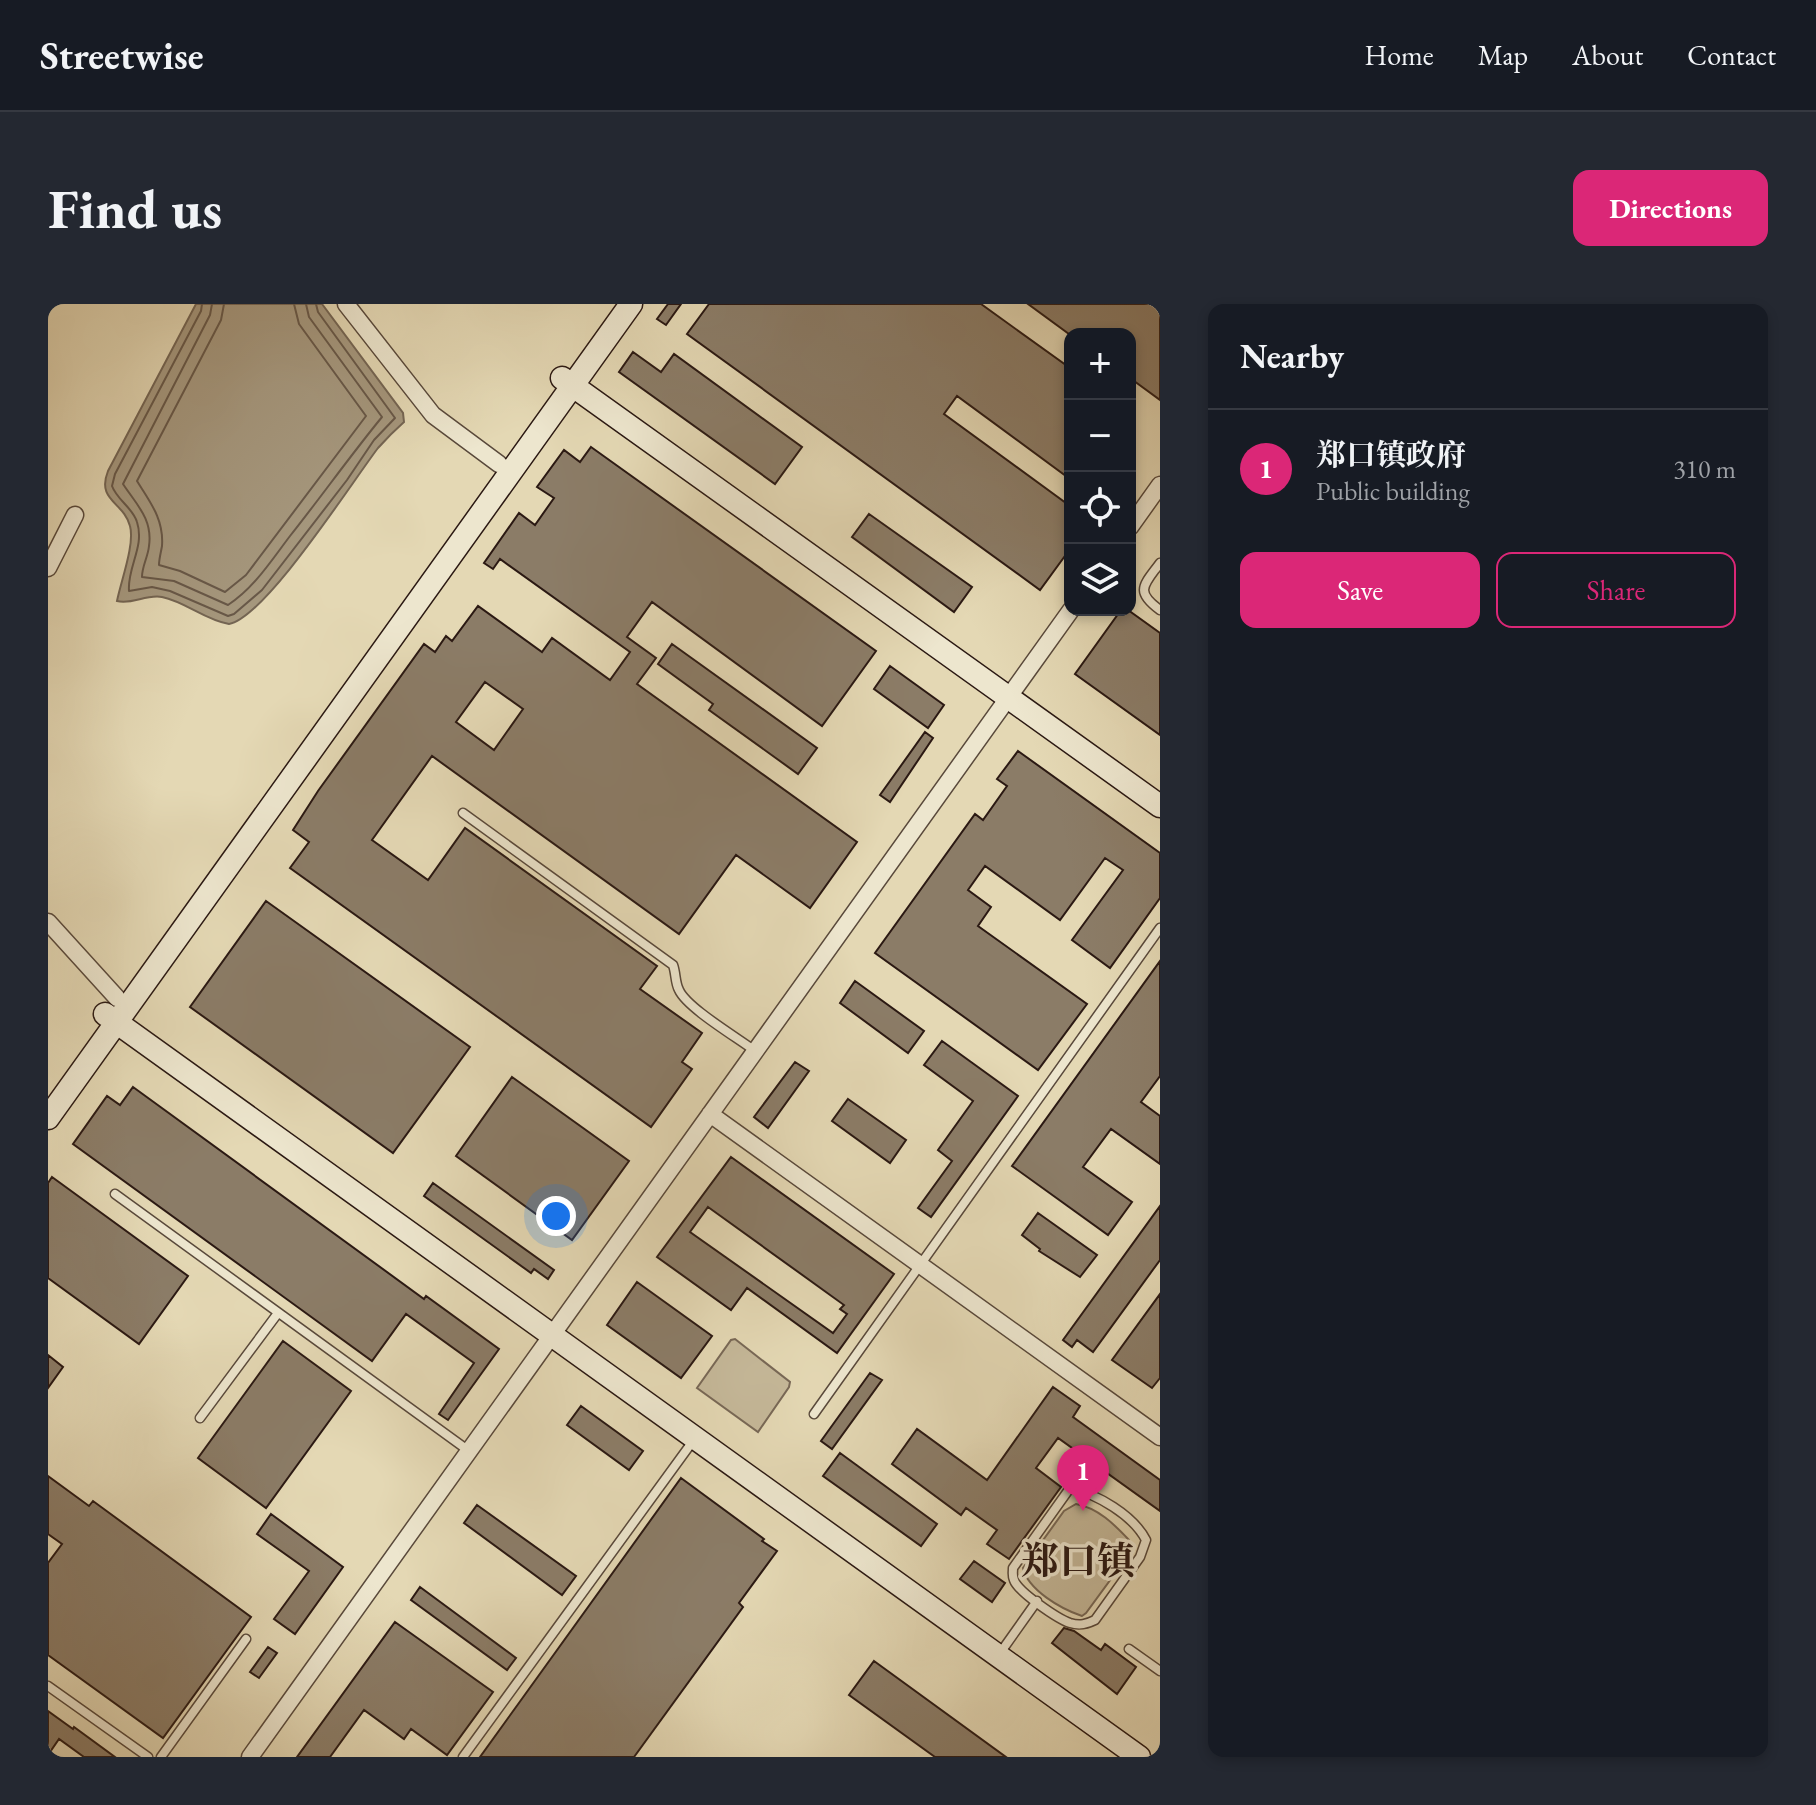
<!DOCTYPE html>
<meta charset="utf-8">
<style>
body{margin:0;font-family:"EB Garamond","Noto Serif SC",serif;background:#242831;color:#f1f3f6}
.controls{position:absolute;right:24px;top:24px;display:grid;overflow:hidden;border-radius:16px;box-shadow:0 4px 12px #0003}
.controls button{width:72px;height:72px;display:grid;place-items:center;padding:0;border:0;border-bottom:2px solid #363941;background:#171b24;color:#f1f3f6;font:40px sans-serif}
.you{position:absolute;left:508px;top:912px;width:28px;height:28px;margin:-20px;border:6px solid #fff;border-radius:50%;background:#1a73e8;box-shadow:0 0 0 12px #1a73e833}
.badge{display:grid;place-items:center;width:52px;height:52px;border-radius:50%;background:#db2777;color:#fff;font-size:26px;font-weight:700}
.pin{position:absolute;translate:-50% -66px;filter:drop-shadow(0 2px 4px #0008)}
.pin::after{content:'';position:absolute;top:42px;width:28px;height:24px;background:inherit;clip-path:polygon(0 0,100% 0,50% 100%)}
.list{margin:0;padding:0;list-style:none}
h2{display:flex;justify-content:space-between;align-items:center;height:104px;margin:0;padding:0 32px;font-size:34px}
h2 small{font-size:26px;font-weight:400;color:#9ea1a6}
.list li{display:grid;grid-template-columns:52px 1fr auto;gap:24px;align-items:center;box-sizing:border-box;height:120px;padding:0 32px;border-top:2px solid #363941}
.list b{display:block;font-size:30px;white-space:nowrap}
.list p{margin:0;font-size:26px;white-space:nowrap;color:#9ea1a6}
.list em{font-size:26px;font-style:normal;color:#9ea1a6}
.actions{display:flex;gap:16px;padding:24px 32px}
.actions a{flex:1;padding:18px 0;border:2px solid #db2777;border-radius:16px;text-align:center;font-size:28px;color:#db2777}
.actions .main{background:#db2777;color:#fff}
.icon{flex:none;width:44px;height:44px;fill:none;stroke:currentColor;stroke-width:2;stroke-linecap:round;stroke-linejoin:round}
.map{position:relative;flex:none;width:1112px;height:1453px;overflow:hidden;border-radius:16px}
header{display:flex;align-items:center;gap:48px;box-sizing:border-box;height:112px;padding:0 40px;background:#171b24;border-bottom:2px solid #363941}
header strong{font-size:38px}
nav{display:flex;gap:44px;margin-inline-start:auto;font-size:28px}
.intro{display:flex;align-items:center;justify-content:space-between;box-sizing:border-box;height:192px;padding:0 48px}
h1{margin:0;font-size:56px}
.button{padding:20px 36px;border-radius:16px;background:#db2777;color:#fff;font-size:28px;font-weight:700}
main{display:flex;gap:48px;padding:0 48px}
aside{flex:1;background:#171b24;border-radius:16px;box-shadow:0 4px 12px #0003}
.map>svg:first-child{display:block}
.green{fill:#c5b899;stroke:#786856;stroke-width:2}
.water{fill:#a5977d;stroke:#746553;stroke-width:2}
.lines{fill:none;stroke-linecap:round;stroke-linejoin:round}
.shore{stroke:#685848;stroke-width:2}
.building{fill:#8b7c67;stroke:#2b1913;stroke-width:2;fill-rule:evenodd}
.lane-casing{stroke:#59493b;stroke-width:11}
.street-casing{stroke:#59493b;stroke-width:19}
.secondary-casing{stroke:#2b1913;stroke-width:25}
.lane{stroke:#ede6ce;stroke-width:8}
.street{stroke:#ede6ce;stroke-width:16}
.secondary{stroke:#ede6ce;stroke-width:22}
.labels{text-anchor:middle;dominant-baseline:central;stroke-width:7;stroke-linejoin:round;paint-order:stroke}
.district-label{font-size:38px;font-weight:bold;fill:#2b1913;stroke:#ede6ce}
</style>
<header>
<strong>Streetwise</strong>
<nav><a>Home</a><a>Map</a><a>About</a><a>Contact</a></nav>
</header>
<div class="intro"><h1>Find us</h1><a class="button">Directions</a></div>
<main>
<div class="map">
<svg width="1112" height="1453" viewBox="0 0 1112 1453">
<rect width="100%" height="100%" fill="#e4d8b4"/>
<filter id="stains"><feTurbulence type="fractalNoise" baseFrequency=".0025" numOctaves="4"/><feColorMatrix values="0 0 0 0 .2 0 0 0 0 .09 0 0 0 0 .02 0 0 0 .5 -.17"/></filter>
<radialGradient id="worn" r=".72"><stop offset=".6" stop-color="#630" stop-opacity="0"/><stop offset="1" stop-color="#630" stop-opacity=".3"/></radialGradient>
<path class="green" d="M 687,1035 L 742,1078 L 741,1083 L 710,1128 L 649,1084 L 683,1036 Z
M 1028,1200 C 1050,1204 1066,1220 1081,1236 L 1079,1253 L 1038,1309 L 1034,1312 C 1013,1305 980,1286 975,1264 L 1016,1207 Z"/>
<path class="water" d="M 148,0 L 274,0 L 355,109 L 356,118 C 347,126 338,135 330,144 C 304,178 217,314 181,320 C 157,316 138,298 114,293 C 98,290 84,301 69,297 C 73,277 87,240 82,222 C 76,198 48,197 60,167 Z"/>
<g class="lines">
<path class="shore" d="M 154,0 L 153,7 L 67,170 L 64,182 C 69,196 85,204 89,218 C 97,243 79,263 81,287 L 104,283 L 122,287 L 180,312 L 186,310 L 214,286 L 299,176 L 326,136 L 347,114 L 270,8 L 268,0
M 164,0 L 162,11 L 75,180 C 88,200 105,215 101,242 C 100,253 94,262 94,273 L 126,277 L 180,301 C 206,284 223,257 242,232 C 273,193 302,152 334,113 L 261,13 L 258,0
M 176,0 L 173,16 L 89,177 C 102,198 116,215 114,242 C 113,248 111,255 111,261 L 132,267 L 177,288 L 198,271 L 318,112 L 251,20 L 246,0"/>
</g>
<path class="building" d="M 620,0 L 633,0 L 618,21 L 609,15 Z
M 661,0 L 933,0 L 1022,64 L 1022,175 L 909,92 L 896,110 L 1022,202 L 1022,245 L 992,286 L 639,30 Z
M 980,0 L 1112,0 L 1112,96 L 1082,74 L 1082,30 L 1021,30 Z
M 585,48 L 613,68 L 626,50 L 754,143 L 727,180 L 571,68 Z
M 543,143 L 828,347 L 774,422 L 604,298 L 579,333 L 608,354 L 589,380 L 809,538 L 762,604 L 688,551 L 631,630 L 384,452 L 324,536 L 380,576 L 417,524 L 609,662 L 592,685 L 654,729 L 634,758 L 644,765 L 603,823 L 242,564 L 261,538 L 245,526 L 270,487 L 376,340 L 387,348 L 398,332 L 404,337 L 430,302 L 494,348 L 504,334 L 562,376 L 582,348 L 452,255 L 445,265 L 436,259 L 471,209 L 487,221 L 506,194 L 489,183 L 516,146 L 532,158 ZM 437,378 L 475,405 L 446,446 L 408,418 Z
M 821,210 L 924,283 L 906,308 L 804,233 Z
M 1073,306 L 1080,306 L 1112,329 L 1112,431 L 1027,370 Z
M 624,340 L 769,444 L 750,470 L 661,406 L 665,400 L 610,360 Z
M 842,362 L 896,401 L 880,424 L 826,385 Z
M 877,428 L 885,434 L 842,498 L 832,491 Z
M 970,447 L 1112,549 L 1112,594 L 1062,664 L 1024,636 L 1075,566 L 1057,554 L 1012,616 L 937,562 L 920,586 L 943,603 L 930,622 L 1039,700 L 990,766 L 827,649 L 927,510 L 935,516 L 959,482 L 949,475 Z
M 218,597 L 422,743 L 345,849 L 142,703 Z
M 1112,657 L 1112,772 L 1093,798 L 1112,812 L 1112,860 L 1063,825 L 1035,863 L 1084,898 L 1060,931 L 964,862 Z
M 807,677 L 876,727 L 860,749 L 792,699 Z
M 894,737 L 970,792 L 883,913 L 870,904 L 904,857 L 890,846 L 925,797 L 876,761 Z
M 747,758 L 761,767 L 720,824 L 706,813 Z
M 464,773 L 581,857 L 524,936 L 408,852 Z
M 85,783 L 376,995 L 378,992 L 451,1045 L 400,1116 L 391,1110 L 426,1059 L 358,1010 L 324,1057 L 25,840 L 59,792 L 72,801 Z
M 800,795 L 858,836 L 842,859 L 784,817 Z
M 683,853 L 846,970 L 789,1049 L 699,984 L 683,1006 L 609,953 ZM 660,903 L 796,1001 L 792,1005 L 799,1010 L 785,1029 L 642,928 Z
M 4,873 L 140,972 L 91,1040 L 0,974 L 0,879 Z
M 385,879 L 506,966 L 500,975 L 486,965 L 483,969 L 376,892 Z
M 1112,902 L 1112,956 L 1045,1048 L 1029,1036 L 1024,1043 L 1015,1036 Z
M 990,909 L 1049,951 L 1032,973 L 991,947 L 992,945 L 974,931 Z
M 589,978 L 664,1032 L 633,1074 L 559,1021 Z
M 1112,990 L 1112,1074 L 1104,1084 L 1064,1056 Z
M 235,1037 L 303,1087 L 218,1204 L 150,1154 Z
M 0,1051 L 15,1063 L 0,1084 Z
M 822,1069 L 834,1076 L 784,1145 L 773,1137 Z
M 1005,1083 L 1032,1102 L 1025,1113 L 1112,1176 L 1112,1207 L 1010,1134 L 988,1164 L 1013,1183 L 961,1255 L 939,1240 L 949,1226 L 918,1204 L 913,1211 L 844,1160 L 869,1125 L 939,1176 Z
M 533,1102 L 595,1147 L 581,1166 L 519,1121 Z
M 792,1149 L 889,1220 L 873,1242 L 775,1172 Z
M 0,1172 L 41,1202 L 45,1197 L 203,1313 L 115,1434 L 0,1351 L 0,1259 L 14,1240 L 0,1230 Z
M 633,1174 L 716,1235 L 714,1237 L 729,1247 L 691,1299 L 695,1303 L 586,1453 L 432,1453 Z
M 429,1201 L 528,1272 L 514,1291 L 416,1219 Z
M 223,1210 L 295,1263 L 247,1330 L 226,1315 L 261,1267 L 209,1230 Z
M 926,1257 L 957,1279 L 944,1298 L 912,1275 Z
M 372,1283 L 468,1354 L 459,1366 L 363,1296 Z
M 347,1318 L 445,1388 L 399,1451 L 363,1425 L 356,1435 L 316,1406 L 282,1453 L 249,1453 Z
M 1016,1324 L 1026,1327 L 1053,1346 L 1057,1340 L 1088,1363 L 1069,1390 L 1004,1339 Z
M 220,1343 L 229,1349 L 211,1374 L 202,1368 Z
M 826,1357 L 958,1453 L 887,1453 L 801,1391 Z
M 0,1407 L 25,1425 L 26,1423 L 67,1453 L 36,1453 L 11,1435 L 0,1451 Z"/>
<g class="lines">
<g class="lane-casing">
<path id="lane" d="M 1112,259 C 1096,281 1086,287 1112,306
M 415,509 L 625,661 C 628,669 627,679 631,686 C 639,704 690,734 707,747
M 67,890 L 421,1147
M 766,1110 L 1112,624
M 152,1114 L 230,1009
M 1022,1184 C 1049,1190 1085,1211 1098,1236 L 1092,1253 L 1047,1316 C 1039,1320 1032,1322 1022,1319 C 1010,1315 970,1288 966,1276 C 964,1271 965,1269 965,1264 Z
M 1081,1345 L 1112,1367
M 950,1352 L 989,1297
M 0,1382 L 100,1453
M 113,1453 L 198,1335
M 415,1453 L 645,1137"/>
</g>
<g class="street-casing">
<path id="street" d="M 298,0 L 385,111 L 451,160
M 1082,223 L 1112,181
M 0,264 L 27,211
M 0,618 L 69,694
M 662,810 L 1112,1133
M 202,1453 L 1023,306"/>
</g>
<g class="secondary-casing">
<path id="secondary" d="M 514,74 L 1112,502
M 57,710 L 1091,1453
M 0,814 L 583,0"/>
</g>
<use href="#lane" class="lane"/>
<use href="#street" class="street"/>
<use href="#secondary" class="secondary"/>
</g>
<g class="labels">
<g class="district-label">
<text x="1030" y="1256">郑口镇</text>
</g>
</g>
<rect width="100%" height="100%" filter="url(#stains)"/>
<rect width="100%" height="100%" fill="url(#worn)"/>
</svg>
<div class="controls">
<button>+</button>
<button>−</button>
<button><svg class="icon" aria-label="locate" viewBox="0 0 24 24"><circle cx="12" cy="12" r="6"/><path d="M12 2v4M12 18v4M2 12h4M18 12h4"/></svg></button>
<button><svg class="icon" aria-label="layers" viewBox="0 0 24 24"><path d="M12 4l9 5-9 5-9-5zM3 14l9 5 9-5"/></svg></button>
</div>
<div class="you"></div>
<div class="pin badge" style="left:1035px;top:1207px">1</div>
</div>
<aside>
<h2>Nearby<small></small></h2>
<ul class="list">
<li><span class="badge">1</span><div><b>郑口镇政府</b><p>Public building</p></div><em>310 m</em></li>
</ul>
<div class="actions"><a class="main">Save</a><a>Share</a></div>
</aside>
</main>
